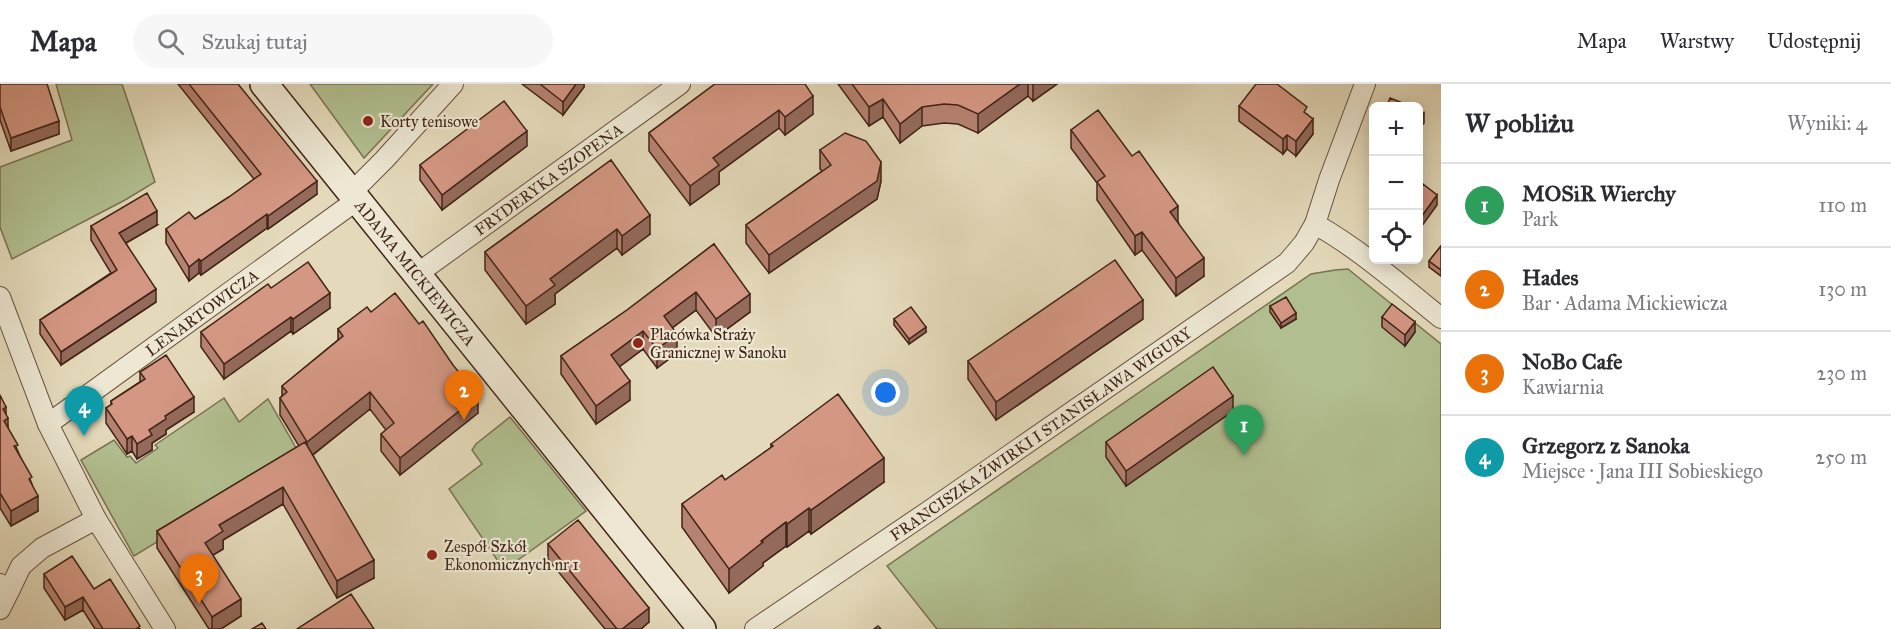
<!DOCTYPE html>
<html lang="pl">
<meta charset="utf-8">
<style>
body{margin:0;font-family:"IM FELL Great Primer",serif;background:#f7f7f7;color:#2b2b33}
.controls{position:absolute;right:18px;top:18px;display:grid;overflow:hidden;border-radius:9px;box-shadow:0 3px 15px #0003}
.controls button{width:54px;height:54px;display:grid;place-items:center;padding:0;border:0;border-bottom:2px solid #e1e1e2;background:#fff;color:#2b2b33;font:30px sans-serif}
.you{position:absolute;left:886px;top:309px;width:21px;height:21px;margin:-15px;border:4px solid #fff;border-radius:50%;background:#1a73e8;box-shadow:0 0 0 9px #1a73e833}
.badge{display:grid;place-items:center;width:39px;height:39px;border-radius:50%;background:#8f2418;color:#fff;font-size:20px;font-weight:700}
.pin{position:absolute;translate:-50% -50px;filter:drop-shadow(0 2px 3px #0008)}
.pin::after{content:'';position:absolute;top:32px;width:21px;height:18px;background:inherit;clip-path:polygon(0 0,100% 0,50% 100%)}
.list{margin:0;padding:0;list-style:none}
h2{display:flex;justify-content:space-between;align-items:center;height:78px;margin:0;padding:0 24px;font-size:26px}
h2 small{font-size:20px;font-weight:400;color:#7c7c81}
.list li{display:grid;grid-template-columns:39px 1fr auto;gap:18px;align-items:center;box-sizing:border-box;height:84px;padding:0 24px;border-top:2px solid #e1e1e2}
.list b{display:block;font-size:22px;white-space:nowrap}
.list p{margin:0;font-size:20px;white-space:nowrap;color:#7c7c81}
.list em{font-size:20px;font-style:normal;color:#7c7c81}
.icon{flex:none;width:33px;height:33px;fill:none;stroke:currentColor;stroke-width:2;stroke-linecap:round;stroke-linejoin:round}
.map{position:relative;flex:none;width:1441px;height:545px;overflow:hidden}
header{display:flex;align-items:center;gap:36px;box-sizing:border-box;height:84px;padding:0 30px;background:#fff;border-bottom:2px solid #e1e1e2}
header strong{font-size:28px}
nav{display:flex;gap:33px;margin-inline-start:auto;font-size:21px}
.search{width:420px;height:54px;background:#f7f7f7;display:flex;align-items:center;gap:15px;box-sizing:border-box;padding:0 21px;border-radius:33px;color:#7c7c81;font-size:22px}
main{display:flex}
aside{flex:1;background:#fff}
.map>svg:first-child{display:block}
.green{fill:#b2c091;stroke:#7a7254;stroke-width:1.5}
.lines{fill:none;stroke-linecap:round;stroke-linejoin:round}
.street-casing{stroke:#6a5241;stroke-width:22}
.secondary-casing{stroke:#412418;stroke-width:30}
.street{stroke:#ede7d3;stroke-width:20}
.secondary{stroke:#ede7d3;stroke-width:27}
.wall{fill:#b68271;stroke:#412418;stroke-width:1.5}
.shaded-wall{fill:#946a5c;stroke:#412418;stroke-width:1.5}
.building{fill:#d49783;stroke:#412418;stroke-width:1.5}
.poi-dot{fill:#8f2418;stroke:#ede7d3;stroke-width:2}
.labels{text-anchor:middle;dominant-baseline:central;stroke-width:4.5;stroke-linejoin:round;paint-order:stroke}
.poi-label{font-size:16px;fill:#412418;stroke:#ede7d3;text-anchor:start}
.street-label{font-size:16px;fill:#412418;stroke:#ede7d3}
</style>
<header>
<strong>Mapa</strong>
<div class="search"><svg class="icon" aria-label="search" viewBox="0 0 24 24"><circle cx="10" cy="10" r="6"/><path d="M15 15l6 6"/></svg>Szukaj tutaj</div>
<nav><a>Mapa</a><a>Warstwy</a><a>Udostępnij</a></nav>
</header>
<main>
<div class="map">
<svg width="1441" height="545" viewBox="0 0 1441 545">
<rect width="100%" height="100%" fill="#e4dabb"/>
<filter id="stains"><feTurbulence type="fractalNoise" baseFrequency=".00333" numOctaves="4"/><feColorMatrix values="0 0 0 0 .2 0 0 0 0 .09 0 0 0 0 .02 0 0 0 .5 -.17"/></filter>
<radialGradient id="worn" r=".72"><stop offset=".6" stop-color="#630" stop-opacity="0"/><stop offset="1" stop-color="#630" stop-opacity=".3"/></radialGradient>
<path class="green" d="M 56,0 L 122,0 L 155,98 L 125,116 L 12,175 L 0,143 L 0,83 L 72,56 Z
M 310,0 L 433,0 L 364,74 Z
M 1348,185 L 1441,260 L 1441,545 L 937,545 L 887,482 L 1311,190 L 1335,186 Z
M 224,314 L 239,338 L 268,315 L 300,371 L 134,472 L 81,376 L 114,356 L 127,373 L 130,372 L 136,379 L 158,364 L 155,361 Z
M 510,333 L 586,427 L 504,486 L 449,405 L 482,380 L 472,366 L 476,360 Z"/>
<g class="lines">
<g class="street-casing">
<g id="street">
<path d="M 351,109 L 384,76 L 453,0"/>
<path d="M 1315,140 C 1361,166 1400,201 1441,234"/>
<path id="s1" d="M 417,190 L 680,0"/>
<path d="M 0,213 L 48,340 L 96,435 L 165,545"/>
<path id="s2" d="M 48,340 L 357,116"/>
<path d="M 0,500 L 10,505 L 21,482 L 42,464 L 96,435"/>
<path d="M 0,525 L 10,505"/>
<path id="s3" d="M 755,545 L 926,429 L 1287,179 L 1304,159 L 1315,140 L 1329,96 L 1365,0"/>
</g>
</g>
<g class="secondary-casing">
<g id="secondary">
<path id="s4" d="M 264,0 L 702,545"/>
</g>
</g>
<use href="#street" class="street"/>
<use href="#secondary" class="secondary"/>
</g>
<path class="wall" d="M 0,0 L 48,0 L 47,0 L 59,50 L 11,67 L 0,36 Z
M 178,0 L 238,0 L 317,110 L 268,145 L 267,144 L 201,191 L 199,189 L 189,197 L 166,159 L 166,145 L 195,135 L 229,113 L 254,95 Z
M 522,0 L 584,0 L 584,3 L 563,31 Z
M 715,0 L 813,30 L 785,51 L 779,44 L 719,88 L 719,100 L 690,121 L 649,67 L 649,49 Z
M 838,0 L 1057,0 L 1033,17 L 1028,12 L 978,49 L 958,40 L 944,39 L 922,42 L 900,59 L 883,33 L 869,42 Z
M 1239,22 L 1307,30 L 1313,50 L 1296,72 L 1287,65 L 1283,70 L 1239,37 Z
M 1071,46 L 1132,72 L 1178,138 L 1204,192 L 1176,212 L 1142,166 L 1135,171 L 1097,116 L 1097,99 L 1071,64 Z
M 527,62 L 442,126 L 420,96 L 420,81 Z
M 820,66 L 881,97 L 877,115 L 769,189 L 746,159 L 746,141 L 822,87 L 820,85 Z
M 611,76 L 650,150 L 622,171 L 617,164 L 555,210 L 555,220 L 526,240 L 485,186 L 485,168 Z
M 1374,126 L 1374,140 L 1372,138 L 1372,128 Z
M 157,141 L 126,159 L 156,218 L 61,281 L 40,250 L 40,236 L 111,189 L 91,156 L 91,142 Z
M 714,160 L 750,228 L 716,253 L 696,226 L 672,244 L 677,269 L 657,284 L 643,265 L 619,283 L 630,316 L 596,340 L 561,290 L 561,272 L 627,226 Z
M 1441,162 L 1441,192 L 1429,183 L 1429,177 Z
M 271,204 L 330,224 L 293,250 L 291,247 L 224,295 L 201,263 L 201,248 Z
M 1270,222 L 1296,235 L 1281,244 L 1270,228 Z
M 371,228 L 478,329 L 400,391 L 381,367 L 381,350 L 386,346 L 370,325 L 313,371 L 374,494 L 337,514 L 283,420 L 223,456 L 223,465 L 213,471 L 241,532 L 221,545 L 209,545 L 157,464 L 157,447 L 299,362 L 280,331 L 280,314 L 282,312 L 282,302 L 338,256 L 338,245 Z
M 1382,233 L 1415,248 L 1405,262 L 1382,243 Z
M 894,235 L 926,248 L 909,260 L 894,241 Z
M 1143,235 L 996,336 L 968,295 L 968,277 Z
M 140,288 L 194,328 L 166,346 L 166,350 L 152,359 L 152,366 L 137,375 L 132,367 L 127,370 L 106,339 L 106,324 L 111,321 L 111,317 L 140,298 Z
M 0,311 L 6,331 L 8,344 L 32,400 L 38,427 L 11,442 L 0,424 Z
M 1233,327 L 1126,402 L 1106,373 L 1106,358 Z
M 771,360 L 884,398 L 811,450 L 809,447 L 787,463 L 786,462 L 763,479 L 763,482 L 729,509 L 682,443 L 682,420 L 725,396 L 771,364 Z
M 548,460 L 649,538 L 641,545 L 605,545 L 548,475 Z
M 44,490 L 94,505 L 140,545 L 95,545 L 83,526 L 65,536 L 44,504 Z"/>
<path class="shaded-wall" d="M 576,0 L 584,0 L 584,3 L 563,31 L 563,18 Z
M 1020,0 L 1028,0 L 1028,12 L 978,49 L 978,30 Z
M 1033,0 L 1057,0 L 1033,17 Z
M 813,12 L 813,30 L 785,51 L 785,33 Z
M 883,15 L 883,33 L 869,42 L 869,23 Z
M 922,23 L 922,42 L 900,59 L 900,40 Z
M 779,26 L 779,44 L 719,88 L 719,100 L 690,121 L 690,102 L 713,74 Z
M 1424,29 L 1424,39 L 1419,45 L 1419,35 Z
M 1313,35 L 1313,50 L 1296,72 L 1296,57 Z
M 59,37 L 59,50 L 11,67 L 11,54 Z
M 527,47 L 527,62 L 442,126 L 442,111 Z
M 1287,51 L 1287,65 L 1283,70 L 1283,55 Z
M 881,78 L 881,97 L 877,115 L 769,189 L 769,171 Z
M 317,97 L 317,110 L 268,145 L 268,132 Z
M 1437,111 L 1437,121 L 1419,146 L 1419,136 Z
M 1178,122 L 1178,140 L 1170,128 Z
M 157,127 L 157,141 L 119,163 L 119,149 Z
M 267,130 L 267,144 L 201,191 L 201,177 Z
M 650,131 L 650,150 L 622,171 L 622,152 Z
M 617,145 L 617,164 L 555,210 L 555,220 L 526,240 L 526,222 L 550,195 Z
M 1142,148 L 1142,166 L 1135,171 L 1135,152 Z
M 1204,174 L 1204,192 L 1176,212 L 1176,194 Z
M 199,175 L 199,189 L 189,197 L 189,183 Z
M 156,205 L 156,218 L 61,281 L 61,268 Z
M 696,208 L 696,226 L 664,250 L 664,232 Z
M 330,209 L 330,224 L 293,250 L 293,235 Z
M 750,210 L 750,228 L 716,253 L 716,235 Z
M 1143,216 L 1143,235 L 996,336 L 996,318 Z
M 1296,229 L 1296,235 L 1281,244 L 1281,239 Z
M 291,233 L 291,247 L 224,295 L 224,280 Z
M 1415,238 L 1415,248 L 1405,262 L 1405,251 Z
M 926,243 L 926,248 L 909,260 L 909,255 Z
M 643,247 L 643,265 L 611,289 L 611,271 Z
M 677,250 L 677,269 L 657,284 L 657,265 Z
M 630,297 L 630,316 L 596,340 L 596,322 Z
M 370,308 L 370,325 L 307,375 L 307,358 Z
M 478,312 L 478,329 L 400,391 L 400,374 Z
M 1233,312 L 1233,327 L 1126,402 L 1126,387 Z
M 194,313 L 194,328 L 166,346 L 166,350 L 152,359 L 152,366 L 137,375 L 137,360 L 149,346 L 165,332 Z
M 6,323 L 6,335 L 8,334 L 8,349 L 4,351 L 3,325 Z
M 132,352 L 132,367 L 127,370 L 127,355 Z
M 884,374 L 884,398 L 811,450 L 811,426 Z
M 283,403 L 283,420 L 223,456 L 223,465 L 205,476 L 205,459 L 219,441 Z
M 38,412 L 38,427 L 11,442 L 11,427 Z
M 809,424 L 809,447 L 787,463 L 787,440 Z
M 786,438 L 786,462 L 763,479 L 763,482 L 729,509 L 729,485 L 761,457 Z
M 374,476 L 374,494 L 337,514 L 337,497 Z
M 83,513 L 83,526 L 65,536 L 65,523 Z
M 241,515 L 241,532 L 221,545 L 212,545 L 212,533 Z
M 649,524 L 649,538 L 641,545 L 622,545 Z"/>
<path class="building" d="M 0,0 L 47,0 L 59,37 L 11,54 L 0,23 Z
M 189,0 L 238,0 L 317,97 L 268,132 L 267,130 L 201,177 L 199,175 L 189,183 L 166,145 L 189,128 L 195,135 L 229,113 L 261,90 Z
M 540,0 L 576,0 L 563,18 Z
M 715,0 L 805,0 L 813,12 L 785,33 L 779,26 L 713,74 L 719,81 L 690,102 L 649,49 Z
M 852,0 L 1020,0 L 978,30 L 958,21 L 944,20 L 922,23 L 900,40 L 883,15 L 869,23 Z
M 1256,0 L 1277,0 L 1307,23 L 1304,28 L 1313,35 L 1296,57 L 1287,51 L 1283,55 L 1239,22 Z
M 1390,14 L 1410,22 L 1387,22 Z
M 504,17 L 527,47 L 442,111 L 420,81 Z
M 1098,26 L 1132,72 L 1139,67 L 1178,122 L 1170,128 L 1204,174 L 1176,194 L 1142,148 L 1135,152 L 1097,98 L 1105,92 L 1071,46 Z
M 1419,26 L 1424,29 L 1419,35 Z
M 845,49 L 866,57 L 881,78 L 877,97 L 769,171 L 746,141 L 831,81 L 820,66 Z
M 611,76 L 650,131 L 622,152 L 617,145 L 550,195 L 555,201 L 526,222 L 485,168 Z
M 1423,100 L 1437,111 L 1419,136 L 1419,107 Z
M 147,109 L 157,127 L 119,149 L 156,205 L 61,268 L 40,236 L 117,186 L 91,142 Z
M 714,160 L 750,210 L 716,235 L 696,208 L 664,232 L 677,250 L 657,265 L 643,247 L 611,271 L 630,297 L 596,322 L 561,272 L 627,226 Z
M 1441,162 L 1441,186 L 1429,177 Z
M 1115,176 L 1143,216 L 996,318 L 968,277 Z
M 308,178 L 330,209 L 293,235 L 291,233 L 224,280 L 201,248 L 268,200 L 271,204 Z
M 395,209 L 419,240 L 423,237 L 453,281 L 478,312 L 400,374 L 381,350 L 394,339 L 370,308 L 307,358 L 280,314 L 287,308 L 282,302 L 343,252 L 338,245 L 367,223 L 371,228 Z
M 1286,213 L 1296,229 L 1281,239 L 1270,222 Z
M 1392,220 L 1415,238 L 1405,251 L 1382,233 Z
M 911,223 L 926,243 L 909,255 L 894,235 Z
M 166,271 L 194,313 L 165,332 L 166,335 L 149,346 L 152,351 L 137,360 L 132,352 L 127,355 L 106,324 L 112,320 L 111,317 L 145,295 L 140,288 Z
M 1213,283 L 1233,312 L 1126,387 L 1106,358 Z
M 838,310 L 884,374 L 811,426 L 809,424 L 787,440 L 786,438 L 761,457 L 763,458 L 729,485 L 682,420 L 722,391 L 725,396 L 773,362 L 771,360 Z
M 0,311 L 6,323 L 3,325 L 8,334 L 4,337 L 18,361 L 14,362 L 32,393 L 29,395 L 38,412 L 11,427 L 0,409 Z
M 305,358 L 374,476 L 337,497 L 283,403 L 219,441 L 223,447 L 205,459 L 241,515 L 212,533 L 157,447 Z
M 578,436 L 649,524 L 622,545 L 617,545 L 548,460 Z
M 72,472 L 94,505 L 110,495 L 140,542 L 136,545 L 103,545 L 83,513 L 65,523 L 44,490 Z
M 351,510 L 374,545 L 297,545 Z
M 262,539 L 266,545 L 252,545 Z
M 878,542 L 881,545 L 874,545 Z"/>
<g class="poi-dot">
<circle cx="368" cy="37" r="6"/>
<circle cx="638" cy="259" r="6"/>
<circle cx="432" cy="471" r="6"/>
</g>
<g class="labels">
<g class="poi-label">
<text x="380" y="37">Korty tenisowe</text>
<text x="650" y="250">Placówka Straży<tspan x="650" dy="18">Granicznej w Sanoku</tspan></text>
<text x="444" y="462">Zespół Szkół<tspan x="444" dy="18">Ekonomicznych nr 1</tspan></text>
</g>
<g class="street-label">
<text stroke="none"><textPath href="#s1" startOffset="162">FRYDERYKA SZOPENA</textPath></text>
<text stroke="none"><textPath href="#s4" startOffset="242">ADAMA MICKIEWICZA</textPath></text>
<text stroke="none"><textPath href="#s2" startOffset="190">LENARTOWICZA</textPath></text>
<text stroke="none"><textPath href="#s3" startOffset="346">FRANCISZKA ŻWIRKI I STANISŁAWA WIGURY</textPath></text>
</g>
</g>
<rect width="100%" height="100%" filter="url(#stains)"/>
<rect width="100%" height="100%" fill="url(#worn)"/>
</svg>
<div class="controls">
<button>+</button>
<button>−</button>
<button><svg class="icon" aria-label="locate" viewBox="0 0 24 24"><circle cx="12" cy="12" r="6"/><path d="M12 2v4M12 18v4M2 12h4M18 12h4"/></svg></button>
</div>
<div class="you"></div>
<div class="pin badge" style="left:1244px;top:371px;background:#2e9e5b">1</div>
<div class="pin badge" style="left:464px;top:336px;background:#e8710a">2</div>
<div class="pin badge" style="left:199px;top:520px;background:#e8710a">3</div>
<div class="pin badge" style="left:84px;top:352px;background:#0f9aa8">4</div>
</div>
<aside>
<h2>W pobliżu<small>Wyniki: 4</small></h2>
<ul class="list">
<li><span class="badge" style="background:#2e9e5b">1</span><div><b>MOSiR Wierchy</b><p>Park</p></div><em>110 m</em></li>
<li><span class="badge" style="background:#e8710a">2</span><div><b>Hades</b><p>Bar · Adama Mickiewicza</p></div><em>130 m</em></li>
<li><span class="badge" style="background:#e8710a">3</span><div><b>NoBo Cafe</b><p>Kawiarnia</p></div><em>230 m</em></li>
<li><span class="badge" style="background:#0f9aa8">4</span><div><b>Grzegorz z Sanoka</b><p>Miejsce · Jana III Sobieskiego</p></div><em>250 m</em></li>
</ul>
</aside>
</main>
